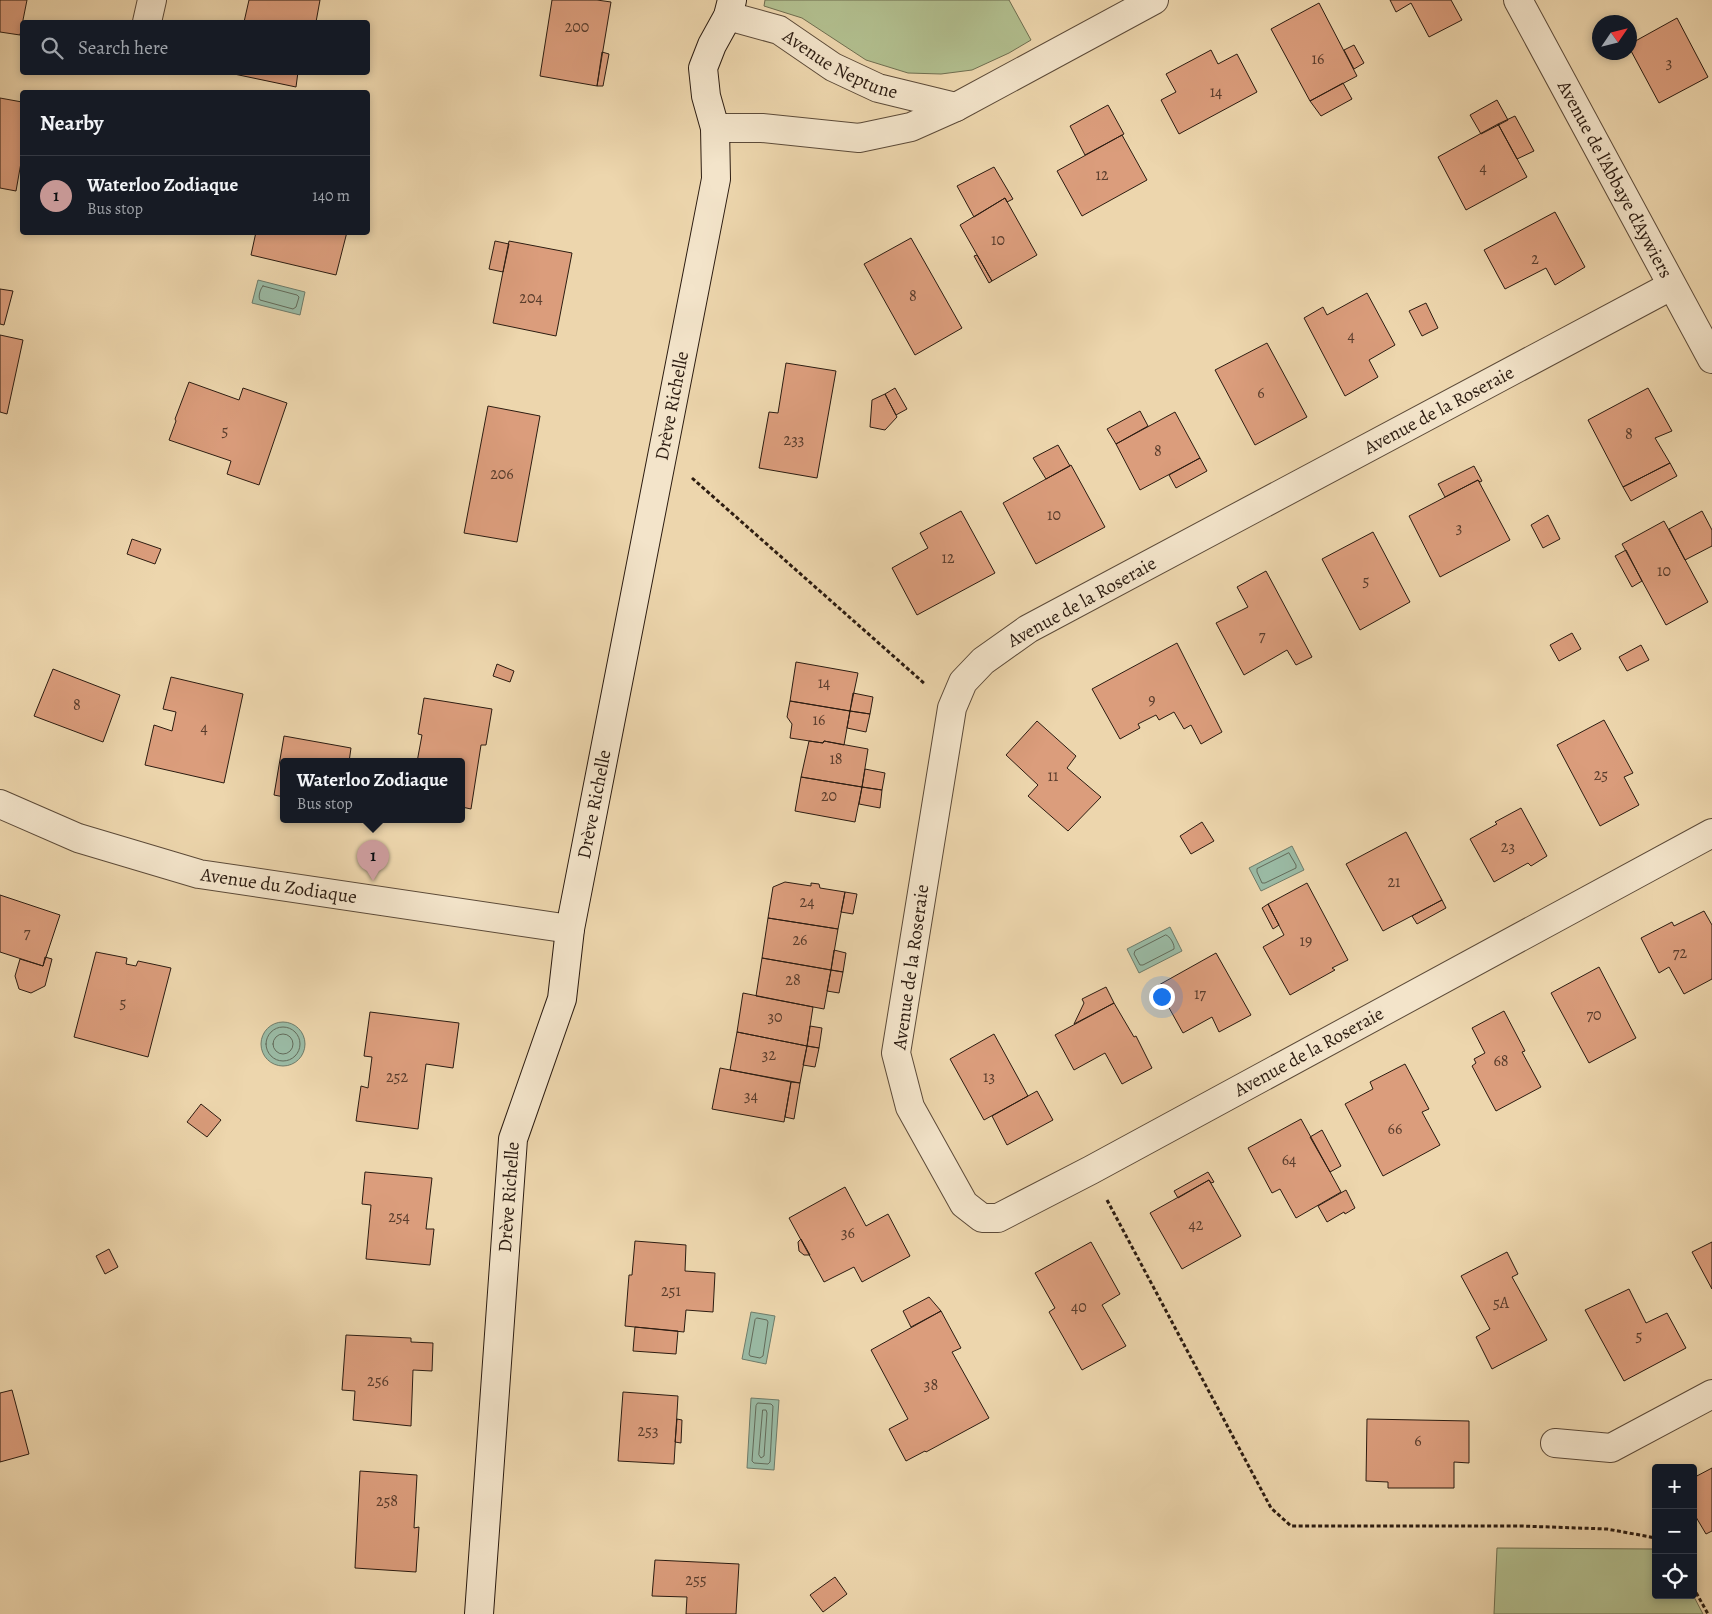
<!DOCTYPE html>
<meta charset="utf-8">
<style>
body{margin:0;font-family:Alegreya,serif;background:#242831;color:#f1f3f6}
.controls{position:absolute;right:15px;bottom:15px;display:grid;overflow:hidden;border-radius:5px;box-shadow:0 2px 8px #0003}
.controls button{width:45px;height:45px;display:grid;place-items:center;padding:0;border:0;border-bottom:1px solid #363941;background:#171b24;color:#f1f3f6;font:25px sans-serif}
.compass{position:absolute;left:1592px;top:15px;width:45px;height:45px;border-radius:50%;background:#171b24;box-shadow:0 2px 8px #0003;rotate:55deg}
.you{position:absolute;left:1161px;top:996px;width:18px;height:18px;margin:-12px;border:4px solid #fff;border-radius:50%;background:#1a73e8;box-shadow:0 0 0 8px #1a73e833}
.badge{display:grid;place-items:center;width:32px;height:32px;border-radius:50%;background:#c59692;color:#111;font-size:16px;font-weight:700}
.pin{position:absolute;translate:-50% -41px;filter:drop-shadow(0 1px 2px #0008)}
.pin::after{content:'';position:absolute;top:26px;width:18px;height:15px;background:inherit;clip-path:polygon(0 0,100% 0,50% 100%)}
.popup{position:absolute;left:280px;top:758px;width:185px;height:65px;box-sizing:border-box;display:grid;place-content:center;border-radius:5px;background:#171b24;filter:drop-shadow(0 1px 4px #0005);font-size:16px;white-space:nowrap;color:#9ea1a6}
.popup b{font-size:19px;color:#f1f3f6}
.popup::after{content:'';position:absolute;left:50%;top:100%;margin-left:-10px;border:10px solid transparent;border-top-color:#171b24}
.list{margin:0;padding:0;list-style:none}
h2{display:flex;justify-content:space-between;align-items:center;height:65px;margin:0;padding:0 20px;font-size:21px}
h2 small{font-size:16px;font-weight:400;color:#9ea1a6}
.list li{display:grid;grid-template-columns:32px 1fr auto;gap:15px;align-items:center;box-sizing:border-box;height:80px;padding:0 20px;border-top:1px solid #363941}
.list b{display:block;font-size:19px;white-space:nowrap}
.list p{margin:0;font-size:16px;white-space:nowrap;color:#9ea1a6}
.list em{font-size:16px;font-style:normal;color:#9ea1a6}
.icon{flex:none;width:28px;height:28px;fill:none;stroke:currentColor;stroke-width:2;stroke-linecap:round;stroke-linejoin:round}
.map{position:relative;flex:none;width:1712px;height:1614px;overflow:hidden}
.search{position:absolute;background:#171b24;box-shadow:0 2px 8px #0003;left:20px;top:20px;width:350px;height:55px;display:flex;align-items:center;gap:12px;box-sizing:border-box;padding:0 18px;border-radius:5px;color:#9ea1a6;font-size:19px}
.panel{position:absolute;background:#171b24;box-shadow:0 2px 8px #0003;left:20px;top:90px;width:350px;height:145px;border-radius:5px}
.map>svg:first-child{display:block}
.green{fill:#b2bf8f;stroke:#6f6e50}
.water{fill:#9abaa4;stroke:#6e7b69}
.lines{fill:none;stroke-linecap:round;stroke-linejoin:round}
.shore{stroke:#636b5a;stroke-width:1}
.building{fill:#db9d7c;stroke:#2c1c11}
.street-casing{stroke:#5c4a38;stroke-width:30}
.secondary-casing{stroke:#2c1c11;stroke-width:30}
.path{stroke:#2c1c11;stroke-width:3;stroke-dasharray:4 2.5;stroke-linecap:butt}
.street{stroke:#f3e4ca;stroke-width:28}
.secondary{stroke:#f3e4ca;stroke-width:28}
.labels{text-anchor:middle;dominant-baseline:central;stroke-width:4;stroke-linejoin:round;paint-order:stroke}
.number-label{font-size:16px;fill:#583c2c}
.street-label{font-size:19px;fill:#2c1c11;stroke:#f3e4ca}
</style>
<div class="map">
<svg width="1712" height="1614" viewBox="0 0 1712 1614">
<rect width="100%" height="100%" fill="#edd6ad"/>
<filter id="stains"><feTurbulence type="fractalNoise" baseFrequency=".004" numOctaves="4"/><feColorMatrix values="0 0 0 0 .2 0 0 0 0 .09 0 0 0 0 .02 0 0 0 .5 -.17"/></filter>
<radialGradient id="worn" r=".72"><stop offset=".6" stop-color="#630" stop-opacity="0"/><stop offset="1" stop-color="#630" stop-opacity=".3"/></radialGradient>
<path class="green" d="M 765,0 L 1009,0 L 1031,40 L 1009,53 L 972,70 L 941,74 L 908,73 L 866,60 L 802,18 L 764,6 Z
M 1497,1548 L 1656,1549 L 1656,1595 L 1693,1595 L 1703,1614 L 1494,1614 Z"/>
<path class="water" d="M 258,280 L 305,292 L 300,315 L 252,303 Z
M 1292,846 L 1304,870 L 1261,891 L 1249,868 Z
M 1170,927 L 1182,951 L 1139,973 L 1127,949 Z
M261 1044a22 22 0 1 1 44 0a22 22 0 1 1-44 0Z
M 751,1312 L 775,1316 L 766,1364 L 742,1359 Z
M 751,1398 L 779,1400 L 774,1470 L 747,1468 Z"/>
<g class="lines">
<path class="shore" d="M 263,286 L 297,295 L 299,297 L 296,307 L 293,309 L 260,300 C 258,297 260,289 263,286 Z
M 1289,853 L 1296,865 L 1296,868 L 1265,883 L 1262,883 L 1257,872 L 1257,869 Z
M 1166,935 C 1170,936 1175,945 1174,949 L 1143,965 L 1140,965 L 1134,954 L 1135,951 Z
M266 1044a17 17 0 1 1 34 0a17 17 0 1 1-34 0Z
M273 1044a10 10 0 1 1 20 0a10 10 0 1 1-20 0Z
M 757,1318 L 767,1320 L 768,1322 L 763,1356 L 760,1358 L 750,1356 L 749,1354 L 755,1320 Z
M 758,1403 L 771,1404 L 773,1406 L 770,1462 L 768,1464 L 754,1463 L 752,1461 L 756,1406 Z
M 763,1410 L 766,1410 L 767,1413 L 764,1456 L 761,1458 L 759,1455 Z"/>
</g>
<path class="building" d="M 0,0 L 27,0 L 20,35 L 0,32 Z
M 249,0 L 320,0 L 316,22 L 244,22 Z
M 552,0 L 597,0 L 611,2 L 597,86 L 540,76 Z
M 1390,0 L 1451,0 L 1462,20 L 1429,37 L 1411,3 L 1396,12 Z
M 1319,3 L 1357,76 L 1310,101 L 1271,29 Z
M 1677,18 L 1708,77 L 1659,103 L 1630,49 L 1630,44 Z
M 1354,45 L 1364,63 L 1354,69 L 1344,50 Z
M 1211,50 L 1218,64 L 1237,54 L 1257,92 L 1179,134 L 1161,100 L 1176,92 L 1166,74 Z
M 602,52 L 609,54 L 603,86 L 597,86 Z
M 234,72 L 298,72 L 296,87 L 234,74 Z
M 1343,83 L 1352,99 L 1321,116 L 1310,101 Z
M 0,98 L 22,102 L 22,157 L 16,191 L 0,188 Z
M 1497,100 L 1508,120 L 1481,134 L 1470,115 Z
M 1108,105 L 1124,134 L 1085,155 L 1070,126 Z
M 1515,116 L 1534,151 L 1517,159 L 1498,124 Z
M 1498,124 L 1527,177 L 1466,210 L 1438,157 Z
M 1122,135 L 1147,180 L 1082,216 L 1057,171 Z
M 994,167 L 1013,199 L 1007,202 L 1005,198 L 974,217 L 957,186 Z
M 1005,198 L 1037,255 L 992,281 L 960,225 Z
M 1555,212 L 1585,267 L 1555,285 L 1546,268 L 1505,289 L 1484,250 Z
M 256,232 L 347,232 L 336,275 L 251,255 Z
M 911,238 L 962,328 L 915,355 L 864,264 Z
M 495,241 L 509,244 L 503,272 L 489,269 Z
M 509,241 L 572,253 L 556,336 L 493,323 Z
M 977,255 L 992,281 L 989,283 L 974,256 Z
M 0,289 L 13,291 L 4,325 L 0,324 Z
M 1367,293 L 1395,345 L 1369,360 L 1378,377 L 1345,396 L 1304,318 L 1323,307 L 1327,315 Z
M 1426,303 L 1438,328 L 1422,336 L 1409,311 Z
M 0,335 L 23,340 L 7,414 L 0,412 Z
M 1267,343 L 1307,417 L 1255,445 L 1215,370 Z
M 786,363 L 836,371 L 817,478 L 759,468 L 769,412 L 778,413 Z
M 189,382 L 239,400 L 243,388 L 287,403 L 259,485 L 227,474 L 231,461 L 169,440 L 176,421 L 175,419 Z
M 895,388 L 907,409 L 896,415 L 885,394 Z
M 1648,388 L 1672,431 L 1655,438 L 1670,463 L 1623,487 L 1588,420 Z
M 885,394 L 897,417 L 885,430 L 870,427 L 872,400 Z
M 488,406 L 540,416 L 517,542 L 464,533 Z
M 1140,411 L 1148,426 L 1116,444 L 1107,429 Z
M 1175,412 L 1200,458 L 1140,490 L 1116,444 Z
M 1058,445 L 1070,466 L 1046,479 L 1033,458 Z
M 1200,458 L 1207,471 L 1176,488 L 1169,475 Z
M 1670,463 L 1677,476 L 1631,501 L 1623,487 Z
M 1071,465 L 1105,527 L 1036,564 L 1003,503 Z
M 1474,466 L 1482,481 L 1480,482 L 1478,480 L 1445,497 L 1438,484 Z
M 1478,480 L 1510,540 L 1440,577 L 1409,516 Z
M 961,511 L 995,573 L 917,615 L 892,568 L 928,548 L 920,533 Z
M 1702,511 L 1712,530 L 1712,546 L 1685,560 L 1669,529 Z
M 1548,515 L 1560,539 L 1543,548 L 1531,525 Z
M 1664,521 L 1708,602 L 1666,625 L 1622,544 Z
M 1373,532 L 1410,602 L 1360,630 L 1322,559 Z
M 132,539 L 161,549 L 155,564 L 127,554 Z
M 1626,550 L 1642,581 L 1632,587 L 1615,556 Z
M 1266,571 L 1312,657 L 1296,665 L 1287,650 L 1244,675 L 1216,623 L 1248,607 L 1237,587 Z
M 1572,633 L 1581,649 L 1559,661 L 1550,645 Z
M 1177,643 L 1222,732 L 1201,744 L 1191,725 L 1184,729 L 1174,712 L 1159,720 L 1156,715 L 1138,724 L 1140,728 L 1120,739 L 1092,689 Z
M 1641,645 L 1649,660 L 1627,671 L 1619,657 Z
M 796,662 L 858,673 L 850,711 L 790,701 Z
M 497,664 L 514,671 L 510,682 L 493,676 Z
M 53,669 L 120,695 L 103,742 L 34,716 Z
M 171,677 L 243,694 L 224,783 L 145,765 L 154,725 L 172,731 L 176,712 L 163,709 Z
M 853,693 L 873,697 L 870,714 L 850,711 Z
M 424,698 L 492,709 L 486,745 L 481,745 L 471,809 L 462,807 L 462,762 L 417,762 L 422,735 L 418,734 Z
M 790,701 L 850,711 L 844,745 L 824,741 L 823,743 L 790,738 L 792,724 L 787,717 Z
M 850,711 L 870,714 L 866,732 L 847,728 Z
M 1604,720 L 1633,773 L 1624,777 L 1639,805 L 1600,826 L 1557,745 Z
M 1037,721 L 1076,756 L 1067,768 L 1101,797 L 1068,831 L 1028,796 L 1038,785 L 1006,755 Z
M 284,736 L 351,748 L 349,762 L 284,762 L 284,797 L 274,795 Z
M 809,741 L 823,743 L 824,741 L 868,749 L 862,787 L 801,777 Z
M 865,769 L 885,773 L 882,790 L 862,787 Z
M 801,777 L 862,787 L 855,822 L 795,811 Z
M 862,787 L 882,790 L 880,808 L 859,804 Z
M 1521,808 L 1547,856 L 1531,866 L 1528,863 L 1494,882 L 1470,839 L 1497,824 L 1495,822 Z
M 1202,822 L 1214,841 L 1191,854 L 1180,836 Z
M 1406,832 L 1442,900 L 1383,931 L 1346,864 Z
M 785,882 L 811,886 L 811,883 L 819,884 L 820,888 L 845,892 L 838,929 L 768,918 L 773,887 Z
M 1307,883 L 1348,960 L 1332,968 L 1335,970 L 1290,995 L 1263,947 L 1284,935 L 1268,904 Z
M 845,892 L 857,894 L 853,914 L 841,912 Z
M 0,895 L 60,915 L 43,966 L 0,952 Z
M 1442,900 L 1446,908 L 1417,924 L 1412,916 Z
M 1268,904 L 1279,925 L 1273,929 L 1262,908 Z
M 1704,911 L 1712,925 L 1712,979 L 1684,994 L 1669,967 L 1659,973 L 1641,938 L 1672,922 L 1674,926 Z
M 768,918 L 838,929 L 831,970 L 762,958 Z
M 834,950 L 846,953 L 843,972 L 831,970 Z
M 96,952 L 127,958 L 126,964 L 136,966 L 138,961 L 171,968 L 148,1057 L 74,1037 Z
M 1216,953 L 1251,1015 L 1219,1032 L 1212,1017 L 1183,1033 L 1157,986 Z
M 45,957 L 52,959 L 45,986 L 31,993 L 19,989 L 15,976 L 20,959 L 43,966 Z
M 762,958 L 831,970 L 824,1009 L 756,996 Z
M 1599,967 L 1636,1038 L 1589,1063 L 1551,993 Z
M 831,970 L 843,972 L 839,993 L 827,991 Z
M 1106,987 L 1114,1003 L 1074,1024 L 1084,1003 L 1082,999 Z
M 743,993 L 813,1007 L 807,1046 L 737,1032 Z
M 1114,1003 L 1134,1037 L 1136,1036 L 1152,1068 L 1122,1084 L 1105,1053 L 1074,1070 L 1055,1035 Z
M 1504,1011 L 1525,1051 L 1522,1052 L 1541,1087 L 1496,1111 L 1472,1066 L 1476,1063 L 1474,1059 L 1485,1053 L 1472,1028 Z
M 370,1012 L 459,1023 L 453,1068 L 426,1064 L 418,1129 L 356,1121 L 361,1086 L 368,1088 L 372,1057 L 364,1056 Z
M 810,1026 L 822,1028 L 819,1048 L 807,1046 Z
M 737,1032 L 807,1046 L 800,1083 L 730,1070 Z
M 994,1034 L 1028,1096 L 984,1120 L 950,1059 Z
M 807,1046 L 819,1048 L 815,1067 L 803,1065 Z
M 1405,1064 L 1429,1109 L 1422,1112 L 1440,1145 L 1383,1176 L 1345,1104 L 1373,1089 L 1370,1082 Z
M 720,1068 L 791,1082 L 784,1122 L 712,1109 Z
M 791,1082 L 800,1083 L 794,1119 L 785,1117 Z
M 1037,1091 L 1053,1120 L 1007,1145 L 992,1116 Z
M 201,1104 L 221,1120 L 207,1137 L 187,1122 Z
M 1301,1119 L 1341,1192 L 1296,1218 L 1280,1189 L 1272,1193 L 1248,1148 Z
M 1322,1130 L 1341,1166 L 1330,1172 L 1310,1137 Z
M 365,1172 L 432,1178 L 426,1229 L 434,1229 L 430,1265 L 366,1259 L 371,1205 L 362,1204 Z
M 1208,1172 L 1214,1182 L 1211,1183 L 1209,1180 L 1178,1198 L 1174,1191 Z
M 1209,1180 L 1241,1236 L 1182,1269 L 1150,1213 Z
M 845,1187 L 866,1226 L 888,1214 L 910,1256 L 862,1282 L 854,1267 L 824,1282 L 789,1218 Z
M 1346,1190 L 1355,1208 L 1345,1214 L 1344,1212 L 1327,1222 L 1318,1206 Z
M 801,1239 L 810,1255 L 804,1255 L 799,1251 L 798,1242 Z
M 635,1241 L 686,1245 L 685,1271 L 715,1273 L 713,1312 L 686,1310 L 684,1332 L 625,1326 L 629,1275 L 632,1275 Z
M 1091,1242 L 1120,1294 L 1102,1305 L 1126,1346 L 1082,1370 L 1049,1312 L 1055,1308 L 1035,1273 Z
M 1712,1242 L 1712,1289 L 1692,1252 Z
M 109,1249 L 118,1267 L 105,1274 L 96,1256 Z
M 1507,1252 L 1518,1274 L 1512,1277 L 1547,1340 L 1492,1369 L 1476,1337 L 1490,1329 L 1461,1276 Z
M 1629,1289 L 1646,1323 L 1667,1313 L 1686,1348 L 1624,1381 L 1585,1310 Z
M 929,1297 L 941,1311 L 911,1327 L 903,1311 Z
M 941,1311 L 961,1348 L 952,1352 L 989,1418 L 926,1452 L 925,1451 L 906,1461 L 889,1429 L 908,1419 L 871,1350 Z
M 635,1327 L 678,1331 L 676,1354 L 633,1351 Z
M 346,1335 L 411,1338 L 411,1342 L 433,1343 L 432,1371 L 413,1370 L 411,1426 L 353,1420 L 355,1391 L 342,1390 Z
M 12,1390 L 29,1454 L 0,1462 L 0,1393 Z
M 623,1392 L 678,1396 L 674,1464 L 618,1461 Z
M 677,1419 L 682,1420 L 681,1443 L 675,1442 Z
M 1367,1419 L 1469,1421 L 1469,1463 L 1454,1462 L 1454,1488 L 1388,1488 L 1388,1482 L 1366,1481 Z
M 1712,1468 L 1712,1531 L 1706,1534 L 1693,1512 L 1693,1478 Z
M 360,1471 L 417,1475 L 414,1528 L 419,1527 L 416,1572 L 355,1568 Z
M 655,1560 L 739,1564 L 736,1614 L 686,1614 L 687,1597 L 652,1596 Z
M 835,1577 L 847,1594 L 823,1612 L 810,1595 Z"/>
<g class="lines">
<g class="street-casing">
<g id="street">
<path id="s1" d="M 1518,0 L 1712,359"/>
<path id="s2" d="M 728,16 L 779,30 L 833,67 L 878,88 L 956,107"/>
<path d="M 147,22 L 152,0"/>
<path d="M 715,128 L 762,128 L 859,138 L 911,127 L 956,107 L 1154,0"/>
<path id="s3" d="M 1671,286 L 1028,629 L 983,661 L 963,682 L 952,708 L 896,1053 L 910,1107 L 964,1204 L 982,1218 L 998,1218 L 1091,1170 L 1712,833"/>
<path id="s4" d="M 0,804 L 78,838 L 199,874 L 570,929"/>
<path d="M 1555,1443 L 1611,1448 L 1712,1394"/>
</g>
</g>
<g class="secondary-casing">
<g id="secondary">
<path id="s5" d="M 479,1614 L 513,1139 L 562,999 L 570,929 L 716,179 L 715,128 L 706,96 L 703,68 L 712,45 L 728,16 L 732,0"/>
</g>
</g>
<path class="path" d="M 692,478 L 925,684
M 1107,1200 L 1271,1508 L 1291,1526 L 1521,1526 L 1607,1529 L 1656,1538
M 1693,1587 L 1708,1614"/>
<use href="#street" class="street"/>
<use href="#secondary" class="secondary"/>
</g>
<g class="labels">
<g class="number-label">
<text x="577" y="27">200</text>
<text x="1318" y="59">16</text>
<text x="1669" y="63">3</text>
<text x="1216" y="92">14</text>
<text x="1483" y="168">4</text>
<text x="1102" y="175">12</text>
<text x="998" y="240">10</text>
<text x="1535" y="259">2</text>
<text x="913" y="296">8</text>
<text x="531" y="298">204</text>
<text x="1351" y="336">4</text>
<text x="1261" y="393">6</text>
<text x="225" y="431">5</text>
<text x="1629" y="434">8</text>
<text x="794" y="440">233</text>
<text x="1158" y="451">8</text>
<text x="502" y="474">206</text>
<text x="1054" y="515">10</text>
<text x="1459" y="528">3</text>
<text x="948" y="558">12</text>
<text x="1664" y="571">10</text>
<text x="1366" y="581">5</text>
<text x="1262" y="636">7</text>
<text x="824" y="683">14</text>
<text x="1152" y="700">9</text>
<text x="77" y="705">8</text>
<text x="819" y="720">16</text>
<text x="204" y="728">4</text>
<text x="836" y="759">18</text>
<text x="1601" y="775">25</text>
<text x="1053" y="776">11</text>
<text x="829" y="796">20</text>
<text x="1508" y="847">23</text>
<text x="1394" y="882">21</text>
<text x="807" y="902">24</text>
<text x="27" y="933">7</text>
<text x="800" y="940">26</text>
<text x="1306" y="941">19</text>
<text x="1680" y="953">72</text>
<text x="793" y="980">28</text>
<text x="1200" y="994">17</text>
<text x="123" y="1003">5</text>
<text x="1594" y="1015">70</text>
<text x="775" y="1017">30</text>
<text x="769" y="1055">32</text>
<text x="1501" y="1061">68</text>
<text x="397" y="1077">252</text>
<text x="989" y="1077">13</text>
<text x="751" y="1096">34</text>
<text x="1395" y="1129">66</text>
<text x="1289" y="1160">64</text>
<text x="399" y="1217">254</text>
<text x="1196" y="1225">42</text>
<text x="848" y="1233">36</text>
<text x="671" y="1291">251</text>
<text x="1501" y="1303">5A</text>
<text x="1079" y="1307">40</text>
<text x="1639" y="1336">5</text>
<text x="378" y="1381">256</text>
<text x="931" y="1385">38</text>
<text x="648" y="1431">253</text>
<text x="1418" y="1441">6</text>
<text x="387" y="1501">258</text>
<text x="696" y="1580">255</text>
</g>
<g class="street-label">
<text stroke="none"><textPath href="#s2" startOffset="124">Avenue Neptune</textPath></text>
<text stroke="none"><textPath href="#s1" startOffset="204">Avenue de l'Abbaye d'Aywiers</textPath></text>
<text stroke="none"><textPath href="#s5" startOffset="1228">Drève Richelle</textPath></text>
<text transform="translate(1439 410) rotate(-28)">Avenue de la Roseraie</text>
<text transform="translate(1082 602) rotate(-29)">Avenue de la Roseraie</text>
<text stroke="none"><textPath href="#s5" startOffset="822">Drève Richelle</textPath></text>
<text stroke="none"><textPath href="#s4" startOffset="292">Avenue du Zodiaque</textPath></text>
<text transform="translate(911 967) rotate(-82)">Avenue de la Roseraie</text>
<text stroke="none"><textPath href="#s3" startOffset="1749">Avenue de la Roseraie</textPath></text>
<text stroke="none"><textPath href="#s5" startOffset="418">Drève Richelle</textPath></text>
</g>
</g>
<rect width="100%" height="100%" filter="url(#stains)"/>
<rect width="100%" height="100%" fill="url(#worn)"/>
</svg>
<div class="controls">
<button>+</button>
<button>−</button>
<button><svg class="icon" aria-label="locate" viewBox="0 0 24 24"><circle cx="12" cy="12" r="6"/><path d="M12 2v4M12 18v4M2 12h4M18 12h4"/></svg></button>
</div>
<svg class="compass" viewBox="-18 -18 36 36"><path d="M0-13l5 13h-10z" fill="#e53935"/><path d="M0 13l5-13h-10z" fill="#9ea1a6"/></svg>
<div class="you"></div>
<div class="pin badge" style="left:373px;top:881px">1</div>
<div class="popup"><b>Waterloo Zodiaque</b>Bus stop</div>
<div class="search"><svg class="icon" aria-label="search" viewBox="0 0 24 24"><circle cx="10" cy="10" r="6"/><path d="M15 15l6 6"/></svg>Search here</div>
<section class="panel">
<h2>Nearby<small></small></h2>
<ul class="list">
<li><span class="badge">1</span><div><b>Waterloo Zodiaque</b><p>Bus stop</p></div><em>140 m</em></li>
</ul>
</section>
</div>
